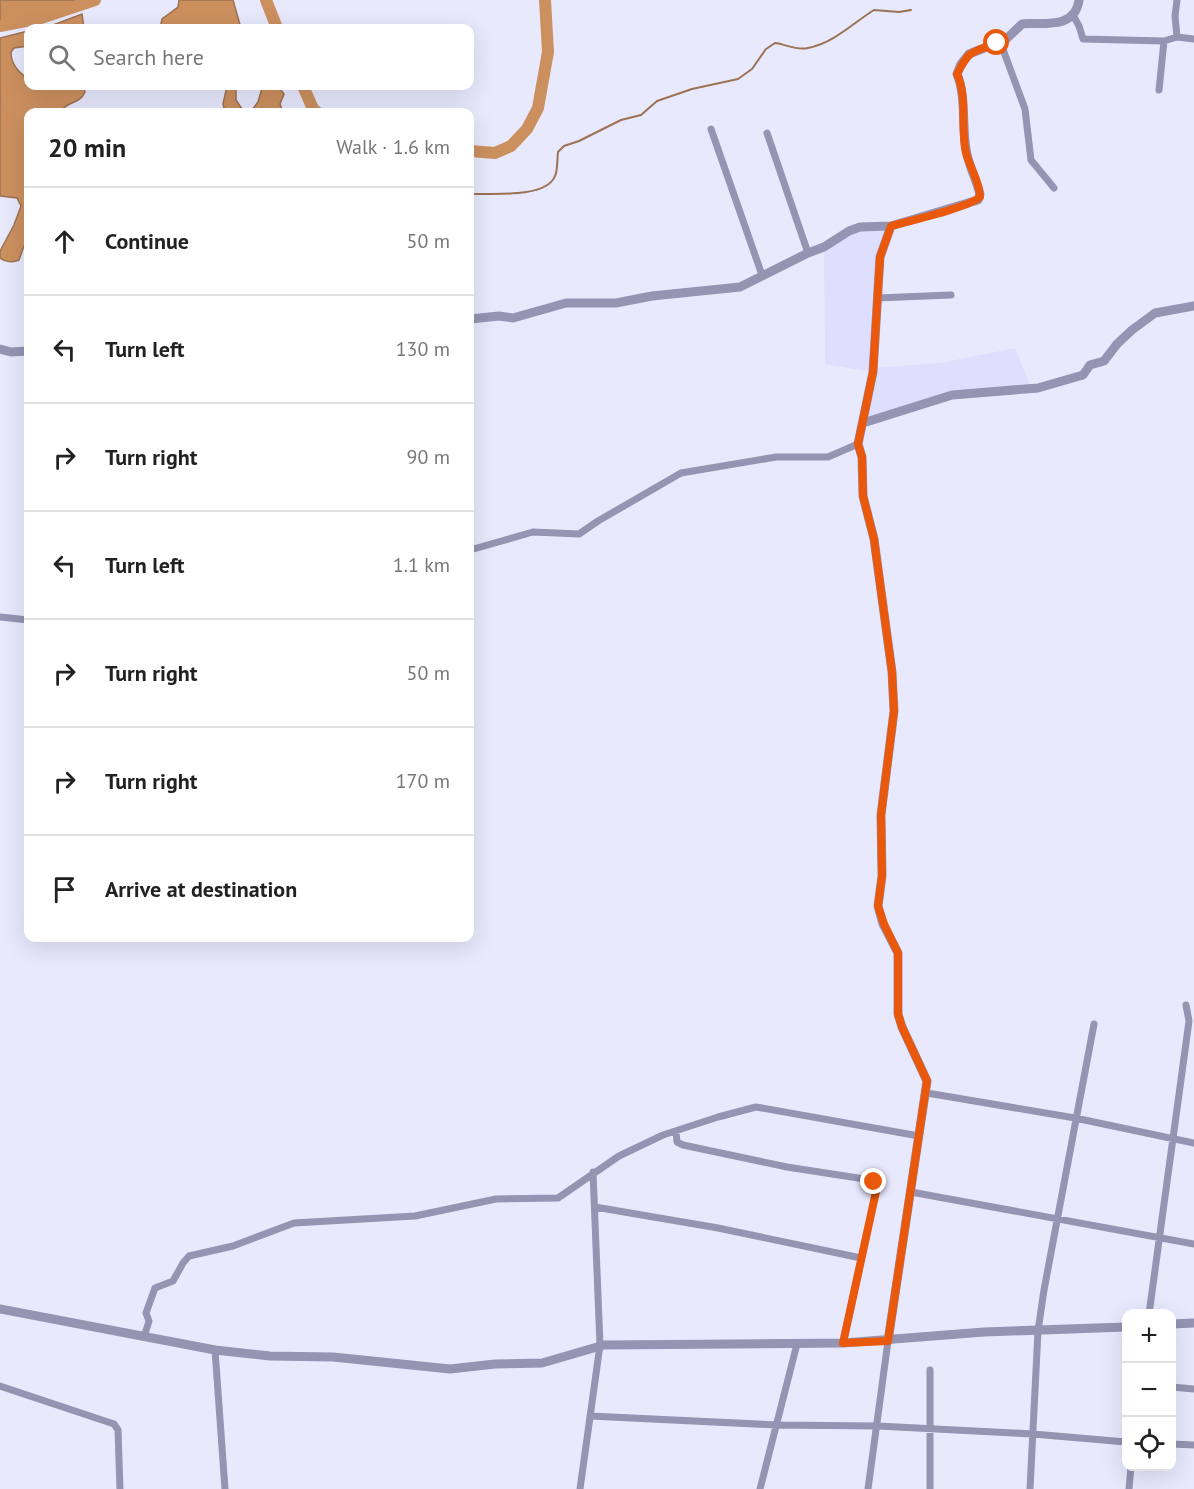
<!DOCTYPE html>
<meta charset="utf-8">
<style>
body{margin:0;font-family:"PT Sans",sans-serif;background:#f2f2f2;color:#222}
.controls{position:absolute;right:18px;bottom:18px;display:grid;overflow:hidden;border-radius:12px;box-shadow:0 6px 24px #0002}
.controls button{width:54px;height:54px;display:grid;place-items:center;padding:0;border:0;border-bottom:2px solid #e0e0e0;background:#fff;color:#222;font:30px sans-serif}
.stop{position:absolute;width:18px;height:18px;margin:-14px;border:4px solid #ea580c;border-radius:50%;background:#fff}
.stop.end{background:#ea580c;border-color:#fff;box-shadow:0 2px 6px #0008}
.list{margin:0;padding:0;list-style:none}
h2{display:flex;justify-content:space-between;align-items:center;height:78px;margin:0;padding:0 24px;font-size:26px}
h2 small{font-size:20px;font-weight:400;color:#767676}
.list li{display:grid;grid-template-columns:39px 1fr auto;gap:18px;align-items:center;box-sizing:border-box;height:108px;padding:0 24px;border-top:2px solid #e0e0e0}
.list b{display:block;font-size:22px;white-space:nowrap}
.list em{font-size:20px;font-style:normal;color:#767676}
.icon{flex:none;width:33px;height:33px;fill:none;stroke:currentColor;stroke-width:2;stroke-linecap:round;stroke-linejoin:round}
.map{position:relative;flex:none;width:1194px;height:1489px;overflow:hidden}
.search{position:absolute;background:#fff;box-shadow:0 6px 24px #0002;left:24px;top:24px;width:450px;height:66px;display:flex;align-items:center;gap:15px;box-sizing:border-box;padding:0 21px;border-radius:12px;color:#767676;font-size:22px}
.panel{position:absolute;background:#fff;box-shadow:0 6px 24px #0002;left:24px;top:108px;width:450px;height:834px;border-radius:12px}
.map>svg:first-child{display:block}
.built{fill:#dedeff}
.water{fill:#cc905f;stroke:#9c7254;stroke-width:1.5}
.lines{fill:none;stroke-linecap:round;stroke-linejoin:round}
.stream{stroke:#9c7254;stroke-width:2}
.river{stroke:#cc905f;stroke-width:12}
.minor{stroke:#9594b2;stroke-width:7}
.tertiary{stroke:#9594b2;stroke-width:9}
.route{stroke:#ea580c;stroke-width:8}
</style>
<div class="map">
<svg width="1194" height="1489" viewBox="0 0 1194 1489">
<rect width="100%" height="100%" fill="#e9e9fe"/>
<path class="built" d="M 891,226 L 885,239 L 873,368 L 940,363 L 1015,348 L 1031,388 L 972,394 L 863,423 L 872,372 L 825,364 L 824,247 L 849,231 Z"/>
<path class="water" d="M 0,0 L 77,0 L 76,2 L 36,16 L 0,23 Z
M 179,0 L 233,0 L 241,28 L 160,28 L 162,19 L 178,7 Z
M 82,14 L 84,28 L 40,28 L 45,28 Z
M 28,31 L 28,46 L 14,48 L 11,52 C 11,63 17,71 26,77 L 28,76 L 28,86 L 83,86 L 85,92 C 80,104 69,101 63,109 L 63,112 L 28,112 L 28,244 L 24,246 L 19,260 C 13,263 5,262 0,258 L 0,251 L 14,225 L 21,206 L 17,198 L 0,196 L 0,38 Z
M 227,86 L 236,86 L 236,100 L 242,109 L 252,110 L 258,102 L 262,88 C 270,84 278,86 284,94 L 280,104 L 283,112 L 225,112 L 223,104 Z"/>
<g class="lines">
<path class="stream" d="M 312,112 L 313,109
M 470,194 C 490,193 546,199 555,176 C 558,169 557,159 558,152 L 564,146 L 579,141 L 621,120 L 641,115 L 657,101 L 692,89 L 738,79 L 752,69 L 766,49 L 775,43 C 785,44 797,51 808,48 C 834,43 853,23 874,10 L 899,12 L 911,10"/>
<path class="river" d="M 266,0 L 277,28
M 0,26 L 41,18 L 95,0
M 303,86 L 313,109 L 317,112
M 470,151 L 495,153 L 511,146 L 527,129 L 538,108 L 548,52 L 545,0"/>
<path class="minor" d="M 1177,0 L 1175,16 L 1177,37
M 1073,15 L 1079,26 L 1083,39 L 1164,41 L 1177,37 L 1194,39
M 1001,44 L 1025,109 L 1031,160 L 1054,188
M 1159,90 L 1164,41
M 711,129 L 762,275
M 767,133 L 808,253
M 877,298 L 951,295
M 470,550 L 533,532 L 579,534 L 598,521 L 681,473 L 776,457 L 828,457 L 858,444
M 0,617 L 28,620
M 927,1093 L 1075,1118 L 1194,1143
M 676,1131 L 677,1142 L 683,1145 L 787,1167 L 871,1180 L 877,1187 L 843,1343
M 911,1192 L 1194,1244
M 595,1207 L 718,1228 L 861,1258
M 1149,1314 L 1189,1021 L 1186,1005
M 144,1337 L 149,1321 L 146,1313 L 155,1288 L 173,1281 L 183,1263 L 189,1256 L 233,1246 L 294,1223 L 415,1216 L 496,1199 L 558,1198 L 619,1156 L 663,1135 L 718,1117 L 756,1107 L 919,1136
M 215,1350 L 225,1489
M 0,1386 L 114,1424 L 118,1430 L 120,1489
M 1172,1387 L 1194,1389
M 590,1416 L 777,1425 L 878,1426 L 1033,1434 L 1126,1442
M 1172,1444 L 1194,1445
M 580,1489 L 600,1345 L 593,1172
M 760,1489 L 797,1344
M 868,1489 L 888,1341
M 930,1489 L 930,1370
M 1030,1489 L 1038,1331 L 1044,1290 L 1094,1024
M 1129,1489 L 1131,1466"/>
<path class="tertiary" d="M 470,319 L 499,316 L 513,318 L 566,303 L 616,303 L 652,296 L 740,287 L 808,253 L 824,247 L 849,231 L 860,227 L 891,226 L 978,200 L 980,194 C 976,179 968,164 966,149 C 962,125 966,95 957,74 L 961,64 L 969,54 L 997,43 L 1001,44 L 1022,24 C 1043,22 1075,30 1079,0
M 0,349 L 11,352 L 28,351
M 863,423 L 952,395 L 1038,388 L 1083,375 L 1090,365 L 1104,361 L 1117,344 L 1132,330 L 1155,313 L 1194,306
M 0,1309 L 215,1350 L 270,1356 L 333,1357 L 450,1369 L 495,1364 L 542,1363 L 604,1345 L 843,1343 L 984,1332 L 1126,1327
M 1172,1324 L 1194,1323
M 888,1341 L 927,1081 L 902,1027 L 898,1014 L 898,953 L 883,924 L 878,906 L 882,876 L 881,815 L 894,711 L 892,672 L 874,539 L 863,496 L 862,457 L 858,444 L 873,372 L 880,257 L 891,226"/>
</g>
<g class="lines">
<path class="route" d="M 874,1182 L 877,1187 L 843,1343 L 888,1341 L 927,1081 L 902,1027 L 898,1014 L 898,953 L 884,924 L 878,906 L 882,876 L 881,815 L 894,711 L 892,672 L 874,539 L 863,496 L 862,457 L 858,444 L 873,372 L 880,257 L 891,226 C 909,221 970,207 980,197 C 980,182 970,168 966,153 C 960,127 968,98 957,74 C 970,49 971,53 997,43"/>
</g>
</svg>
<div class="controls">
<button>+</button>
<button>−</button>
<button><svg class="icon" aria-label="locate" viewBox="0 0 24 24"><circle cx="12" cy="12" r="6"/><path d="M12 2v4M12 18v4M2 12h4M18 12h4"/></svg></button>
</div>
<div class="stop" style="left:997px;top:43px"></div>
<div class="stop end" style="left:874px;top:1182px"></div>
<div class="search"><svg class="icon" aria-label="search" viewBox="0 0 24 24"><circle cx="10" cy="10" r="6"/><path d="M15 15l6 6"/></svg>Search here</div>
<section class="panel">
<h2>20 min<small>Walk · 1.6 km</small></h2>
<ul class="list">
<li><svg class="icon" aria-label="ahead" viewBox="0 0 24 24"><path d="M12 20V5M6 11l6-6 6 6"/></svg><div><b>Continue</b></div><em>50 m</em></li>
<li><svg class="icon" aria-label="left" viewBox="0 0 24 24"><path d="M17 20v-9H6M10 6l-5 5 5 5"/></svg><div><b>Turn left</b></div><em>130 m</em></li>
<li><svg class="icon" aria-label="right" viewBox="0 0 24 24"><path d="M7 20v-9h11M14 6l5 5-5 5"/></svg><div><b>Turn right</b></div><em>90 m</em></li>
<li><svg class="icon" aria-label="left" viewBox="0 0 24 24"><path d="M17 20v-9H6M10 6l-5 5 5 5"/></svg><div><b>Turn left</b></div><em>1.1 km</em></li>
<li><svg class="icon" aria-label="right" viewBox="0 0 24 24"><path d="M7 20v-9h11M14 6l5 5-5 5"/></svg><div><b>Turn right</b></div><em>50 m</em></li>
<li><svg class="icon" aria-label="right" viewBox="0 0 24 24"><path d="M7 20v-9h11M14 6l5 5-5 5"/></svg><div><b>Turn right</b></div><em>170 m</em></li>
<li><svg class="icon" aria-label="arrive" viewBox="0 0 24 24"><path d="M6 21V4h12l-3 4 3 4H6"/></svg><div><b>Arrive at destination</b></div></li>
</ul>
</section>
</div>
